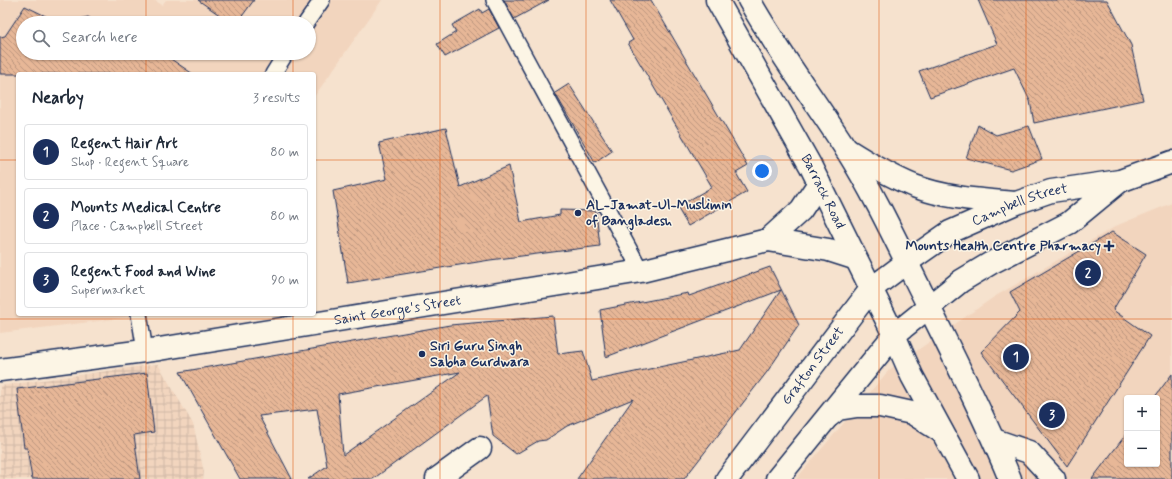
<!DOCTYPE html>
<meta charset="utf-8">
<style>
body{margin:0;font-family:Mynerve,sans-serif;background:#f2f2f3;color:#1f2937}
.controls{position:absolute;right:12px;bottom:12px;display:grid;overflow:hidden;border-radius:4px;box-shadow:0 1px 3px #0004}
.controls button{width:36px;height:36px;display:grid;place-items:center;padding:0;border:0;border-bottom:1px solid #e0e1e3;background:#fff;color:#1f2937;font:20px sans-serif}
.you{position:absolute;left:762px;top:171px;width:14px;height:14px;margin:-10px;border:3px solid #fff;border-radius:50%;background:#1a73e8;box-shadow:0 0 0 6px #1a73e833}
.badge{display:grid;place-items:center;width:26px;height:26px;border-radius:50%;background:#1b2f5e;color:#fff;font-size:13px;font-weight:700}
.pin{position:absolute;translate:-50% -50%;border:2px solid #fff;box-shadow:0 1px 4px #0006}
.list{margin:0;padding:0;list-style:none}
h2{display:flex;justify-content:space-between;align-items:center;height:52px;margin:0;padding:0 16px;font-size:17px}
h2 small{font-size:13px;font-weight:400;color:#747a83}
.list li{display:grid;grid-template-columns:26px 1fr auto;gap:12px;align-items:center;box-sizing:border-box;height:56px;margin:0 8px 8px;padding:0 8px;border:1px solid #e0e1e3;border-radius:4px}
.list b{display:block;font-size:15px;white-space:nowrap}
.list p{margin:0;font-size:13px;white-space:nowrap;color:#747a83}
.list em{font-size:13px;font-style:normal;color:#747a83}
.icon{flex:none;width:22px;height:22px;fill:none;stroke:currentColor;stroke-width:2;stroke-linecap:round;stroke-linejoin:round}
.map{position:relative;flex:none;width:1172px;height:479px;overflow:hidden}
.search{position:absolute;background:#fff;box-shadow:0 1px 3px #0004;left:16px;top:16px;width:300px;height:44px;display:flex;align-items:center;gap:10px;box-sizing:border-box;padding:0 14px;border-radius:22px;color:#747a83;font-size:15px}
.panel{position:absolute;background:#fff;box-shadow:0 1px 3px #0004;left:16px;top:72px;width:300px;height:244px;border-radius:4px}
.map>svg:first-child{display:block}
.built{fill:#f2d5be;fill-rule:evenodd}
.industrial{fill:url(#industrial-grid)}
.building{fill:url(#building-back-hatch);stroke:#1b2f5e;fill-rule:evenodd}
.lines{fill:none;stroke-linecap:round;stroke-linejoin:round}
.service-casing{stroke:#1b2f5e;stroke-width:18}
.minor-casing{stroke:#1b2f5e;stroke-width:25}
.primary-casing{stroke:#1b2f5e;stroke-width:25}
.trunk-casing{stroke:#1b2f5e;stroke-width:25}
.service{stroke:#fcf5e5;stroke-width:15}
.minor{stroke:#fcf5e5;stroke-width:22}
.primary{stroke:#fcf5e5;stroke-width:22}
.trunk{stroke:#fcf5e5;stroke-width:22}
.grid{fill:none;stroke:#de5710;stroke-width:1;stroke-opacity:0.55}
.poi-dot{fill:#1b2f5e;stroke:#fcf5e5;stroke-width:1.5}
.labels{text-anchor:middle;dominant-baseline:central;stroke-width:3;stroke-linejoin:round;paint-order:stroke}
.street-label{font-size:14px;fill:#1b2f5e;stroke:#fcf5e5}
.poi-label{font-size:14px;font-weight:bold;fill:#1b2f5e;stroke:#fcf5e5;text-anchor:start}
</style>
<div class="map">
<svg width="1172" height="479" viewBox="0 0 1172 479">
<defs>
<pattern id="industrial-grid" width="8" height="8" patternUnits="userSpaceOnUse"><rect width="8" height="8" fill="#f2d5be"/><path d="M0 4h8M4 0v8" fill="none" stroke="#cfb7a6"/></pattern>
<pattern id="building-back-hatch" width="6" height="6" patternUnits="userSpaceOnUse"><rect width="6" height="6" fill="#e7b797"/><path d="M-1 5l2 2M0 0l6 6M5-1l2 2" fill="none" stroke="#ba957e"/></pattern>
</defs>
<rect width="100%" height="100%" fill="#f6e2ce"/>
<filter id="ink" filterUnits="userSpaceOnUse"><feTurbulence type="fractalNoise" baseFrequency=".025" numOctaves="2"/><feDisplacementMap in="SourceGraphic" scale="8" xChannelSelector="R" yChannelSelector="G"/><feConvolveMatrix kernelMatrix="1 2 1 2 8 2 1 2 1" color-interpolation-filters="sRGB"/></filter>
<g filter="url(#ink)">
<path class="built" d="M 0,0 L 154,0 L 162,5 L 166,0 L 382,0 L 314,97 L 314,74 L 18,74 L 18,314 L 130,314 L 131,317 L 0,333 ZM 23,23 L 309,23 L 309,53 L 23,53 Z
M 1172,203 L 1172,479 L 796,479 L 889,370 L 994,297 L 1118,225 ZM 1127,398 L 1157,398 L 1157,464 L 1127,464 Z"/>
<path class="industrial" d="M 158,364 L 193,424 L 204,472 L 203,479 L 0,479 L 0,386 Z"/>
<path class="building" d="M 198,0 L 254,0 L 237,23 L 231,23 Z
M 504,0 L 549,0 L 514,19 Z
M 610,0 L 651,0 L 748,166 L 736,173 L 747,192 L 688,226 L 677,207 L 712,187 L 628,43 L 633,40 Z
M 978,0 L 1107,0 L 1131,45 L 1143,100 L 1034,123 L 1030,101 L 1014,68 L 930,97 L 919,71 L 997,44 Z
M 25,6 L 60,23 L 23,23 L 23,53 L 162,53 L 193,74 L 0,74 L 0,37 L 5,36 Z
M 480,9 L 482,13 L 489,9 L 499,28 L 445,57 L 437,44 L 456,32 L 452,25 Z
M 88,17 L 99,23 L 62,23 Z
M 569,84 L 612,151 L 595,163 L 555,93 Z
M 978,125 L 996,135 L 1029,126 L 1042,159 L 1011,170 L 966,158 Z
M 446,128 L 460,187 L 509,166 L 521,222 L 560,215 L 560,210 L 596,211 L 600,246 L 490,260 L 348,283 L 333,191 L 387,179 L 379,143 Z
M 1112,232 L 1146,254 L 1113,310 L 1150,336 L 1067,466 L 981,352 L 1020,312 L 1010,292 Z
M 770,267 L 799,325 L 767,372 L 684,479 L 577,479 L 633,399 L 567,426 L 546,440 L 538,441 L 516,454 L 493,436 L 487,396 L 373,479 L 308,479 L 327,466 L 317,409 L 259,416 L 292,479 L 240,479 L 180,372 L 450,325 L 553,316 L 558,354 L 583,351 L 592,381 L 740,350 L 781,290 L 606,357 L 600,310 L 688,293 L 689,296 ZM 460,372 L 343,455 L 338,394 Z
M 147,373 L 154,432 L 134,435 L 140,479 L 32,479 L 27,448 L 24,448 L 17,389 Z
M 1172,374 L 1172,479 L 1092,479 L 1127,433 L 1127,464 L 1157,464 L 1157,398 L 1154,398 Z"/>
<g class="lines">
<g class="service-casing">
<path id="service" d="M 494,0 L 641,271
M 306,23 L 322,0
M 273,74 L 286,53
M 139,314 L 145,351"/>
</g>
<g class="minor-casing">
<g id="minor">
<path d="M 768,240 L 801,210 L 819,183"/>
<path id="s1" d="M 0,370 L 159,349 L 641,271 L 768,240 L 829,250 L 854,258"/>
<path d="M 994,440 L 1029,452 L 1054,479"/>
<path d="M 437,479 L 480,448"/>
</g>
</g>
<g class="primary-casing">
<g id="primary">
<path d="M 846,149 C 868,163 890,176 914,186 C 945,198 981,200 1014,203"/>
<path d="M 829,416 L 838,409 L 857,406 L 880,406 L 912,413 L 942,432"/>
<path id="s2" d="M 727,479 L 871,289 L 907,262 L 950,232 L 1016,203 L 1051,191 L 1120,181 L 1172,162"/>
<path d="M 777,479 L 894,335 L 961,281 L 991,263 L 1069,223 L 1120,181"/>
</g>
</g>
<g class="trunk-casing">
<g id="trunk">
<path id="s3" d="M 717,0 L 810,165 L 894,335 L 912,376 L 968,479"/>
<path d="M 749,0 C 778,52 814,99 846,149 C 878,200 902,254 929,307 C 957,364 986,420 1010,479"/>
</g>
</g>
<use href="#service" class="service"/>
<use href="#minor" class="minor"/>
<use href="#primary" class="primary"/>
<use href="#trunk" class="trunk"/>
</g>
</g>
<path class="grid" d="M 146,0 L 146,23M 293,0 L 293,23M 440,0 L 440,479M 586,0 L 586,479M 732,0 L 732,479M 879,0 L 879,479M 1026,0 L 1026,479M 146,53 L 146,74M 293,53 L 293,74M 0,160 L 18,160M 314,160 L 1172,160M 146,314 L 146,479M 293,314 L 293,479M 0,319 L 1172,319"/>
<g class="poi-dot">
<circle cx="578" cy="213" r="4"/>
<path d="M1107 240h4v4h4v4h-4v4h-4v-4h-4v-4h4z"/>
<circle cx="422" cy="354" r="4"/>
</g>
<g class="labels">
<g class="street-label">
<text stroke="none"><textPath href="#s3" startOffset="219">Barrack Road</textPath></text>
<text stroke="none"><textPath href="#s2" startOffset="411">Campbell Street</textPath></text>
<text stroke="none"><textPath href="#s1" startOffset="402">Saint George's Street</textPath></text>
<text stroke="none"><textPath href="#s2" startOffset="142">Grafton Street</textPath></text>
</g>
<g class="poi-label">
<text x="586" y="205">AL-Jamat-Ul-Muslimin<tspan x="586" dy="16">of Bangladesh</tspan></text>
<text x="1101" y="246" text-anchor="end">Mounts Health Centre Pharmacy</text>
<text x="430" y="346">Siri Guru Singh<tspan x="430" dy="16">Sabha Gurdwara</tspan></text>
</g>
</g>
</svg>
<div class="controls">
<button>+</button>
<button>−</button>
</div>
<div class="you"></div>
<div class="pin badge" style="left:1016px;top:357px">1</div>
<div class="pin badge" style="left:1088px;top:273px">2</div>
<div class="pin badge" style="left:1052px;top:415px">3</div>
<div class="search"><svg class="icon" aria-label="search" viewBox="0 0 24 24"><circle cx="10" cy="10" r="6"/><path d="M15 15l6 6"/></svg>Search here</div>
<section class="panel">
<h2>Nearby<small>3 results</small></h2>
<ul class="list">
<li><span class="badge">1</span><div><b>Regent Hair Art</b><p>Shop · Regent Square</p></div><em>80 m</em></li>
<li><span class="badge">2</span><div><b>Mounts Medical Centre</b><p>Place · Campbell Street</p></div><em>80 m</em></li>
<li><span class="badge">3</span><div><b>Regent Food and Wine</b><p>Supermarket</p></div><em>90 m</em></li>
</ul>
</section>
</div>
